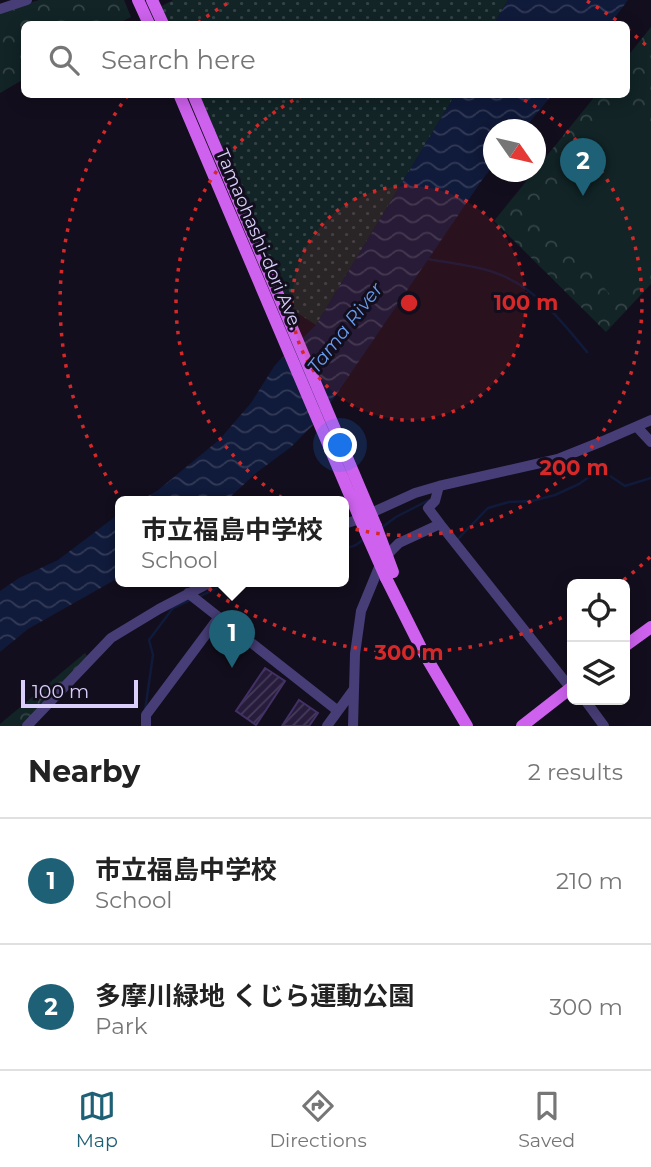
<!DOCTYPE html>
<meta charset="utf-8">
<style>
body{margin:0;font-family:Montserrat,"Noto Sans JP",sans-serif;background:#f6f6f6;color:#222}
.controls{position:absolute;right:21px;bottom:21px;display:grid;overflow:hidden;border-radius:10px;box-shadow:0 4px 18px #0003}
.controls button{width:63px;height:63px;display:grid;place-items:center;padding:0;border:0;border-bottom:2px solid #e0e0e0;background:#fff;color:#222;font:35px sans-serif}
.compass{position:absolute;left:483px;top:119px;width:63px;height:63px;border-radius:50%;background:#fff;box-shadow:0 4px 18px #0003;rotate:124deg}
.scale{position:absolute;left:21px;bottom:18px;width:117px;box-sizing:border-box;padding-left:7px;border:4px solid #dacffa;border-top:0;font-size:19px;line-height:24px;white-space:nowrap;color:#dacffa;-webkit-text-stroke:5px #130e1d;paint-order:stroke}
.you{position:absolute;left:341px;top:446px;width:24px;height:24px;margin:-18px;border:5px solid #fff;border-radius:50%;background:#1a73e8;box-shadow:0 0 0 10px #1a73e833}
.badge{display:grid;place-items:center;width:46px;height:46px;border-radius:50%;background:#1e6176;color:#fff;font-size:23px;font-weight:700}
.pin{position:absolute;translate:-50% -58px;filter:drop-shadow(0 2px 4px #0008)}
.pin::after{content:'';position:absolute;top:37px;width:24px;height:21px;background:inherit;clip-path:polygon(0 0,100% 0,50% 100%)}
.popup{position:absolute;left:115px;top:496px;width:234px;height:91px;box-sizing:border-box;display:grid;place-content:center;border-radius:10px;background:#fff;filter:drop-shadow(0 2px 5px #0005);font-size:23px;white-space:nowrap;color:#767676}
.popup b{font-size:26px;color:#222}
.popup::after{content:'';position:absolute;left:50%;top:100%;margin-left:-14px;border:14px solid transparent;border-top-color:#fff}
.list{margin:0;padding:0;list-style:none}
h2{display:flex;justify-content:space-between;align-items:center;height:91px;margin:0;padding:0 28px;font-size:30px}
h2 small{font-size:23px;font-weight:400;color:#767676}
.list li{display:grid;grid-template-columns:46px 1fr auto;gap:21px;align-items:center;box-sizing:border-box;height:126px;padding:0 28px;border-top:2px solid #e0e0e0}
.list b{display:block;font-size:26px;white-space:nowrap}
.list p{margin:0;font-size:23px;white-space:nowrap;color:#767676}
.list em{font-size:23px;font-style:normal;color:#767676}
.icon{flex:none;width:38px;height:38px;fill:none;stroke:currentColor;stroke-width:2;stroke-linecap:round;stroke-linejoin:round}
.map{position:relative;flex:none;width:651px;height:726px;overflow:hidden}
.search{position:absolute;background:#fff;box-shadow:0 4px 18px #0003;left:21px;right:21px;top:21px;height:77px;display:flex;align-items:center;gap:18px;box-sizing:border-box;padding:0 24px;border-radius:10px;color:#767676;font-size:26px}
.sheet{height:343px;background:#fff}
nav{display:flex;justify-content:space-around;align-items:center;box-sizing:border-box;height:98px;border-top:2px solid #e0e0e0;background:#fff;font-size:19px;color:#767676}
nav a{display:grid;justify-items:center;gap:4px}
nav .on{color:#1e6176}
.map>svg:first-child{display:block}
.grass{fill:url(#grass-dots)}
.park{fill:url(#park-crowns)}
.pitch{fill:#122426}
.water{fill:url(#water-waves)}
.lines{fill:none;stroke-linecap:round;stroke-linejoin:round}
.stream{stroke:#101a3a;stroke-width:2.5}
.building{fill:url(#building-hatch);stroke:#433166;stroke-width:2}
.minor{stroke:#483e77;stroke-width:10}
.major{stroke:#ce62ee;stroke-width:12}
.major-bridge{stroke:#ce62ee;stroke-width:12}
.ring{fill:none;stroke:#d62828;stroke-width:3.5;stroke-dasharray:3.5 7}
.labels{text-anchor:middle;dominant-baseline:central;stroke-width:6;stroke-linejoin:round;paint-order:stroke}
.street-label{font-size:18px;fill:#dacffa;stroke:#130e1d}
.water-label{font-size:19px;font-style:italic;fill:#689def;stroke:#130e1d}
.centre{fill:#d62828;stroke:#130e1d;stroke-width:3.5}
.ring-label{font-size:21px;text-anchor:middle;font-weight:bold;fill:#d62828;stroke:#130e1d;stroke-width:6;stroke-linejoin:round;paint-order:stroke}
</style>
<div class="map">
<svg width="651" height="726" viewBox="0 0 651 726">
<defs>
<pattern id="grass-dots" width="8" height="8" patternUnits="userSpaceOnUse" patternTransform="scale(1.75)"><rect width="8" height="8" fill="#122426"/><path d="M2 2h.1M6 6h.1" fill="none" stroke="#344346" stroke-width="1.8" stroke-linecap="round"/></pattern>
<pattern id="park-crowns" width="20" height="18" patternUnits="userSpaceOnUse" patternTransform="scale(1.75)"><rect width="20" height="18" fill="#122426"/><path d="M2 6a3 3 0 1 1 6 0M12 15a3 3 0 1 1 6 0" fill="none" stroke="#344346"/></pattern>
<pattern id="water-waves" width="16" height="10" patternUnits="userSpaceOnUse" patternTransform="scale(1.75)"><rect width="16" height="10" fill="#101a3a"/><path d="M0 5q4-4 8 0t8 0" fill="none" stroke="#323a57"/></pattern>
<pattern id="building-hatch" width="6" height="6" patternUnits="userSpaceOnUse" patternTransform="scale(1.75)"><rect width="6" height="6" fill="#271c3c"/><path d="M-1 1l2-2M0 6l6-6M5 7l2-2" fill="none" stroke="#463c59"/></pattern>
</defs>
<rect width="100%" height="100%" fill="#130e1d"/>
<path class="grass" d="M 173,0 L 508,0 L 494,24 L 163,24 L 156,9 Z
M 193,95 L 455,95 L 316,325 L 282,303 Z"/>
<path class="park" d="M 39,0 L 124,0 L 131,17 L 117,24 L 24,24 L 24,79 L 0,93 L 0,12 Z
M 651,27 L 651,284 L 606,332 L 494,221 L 596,95 L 626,94 L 627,57 Z
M 85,653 L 87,656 L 27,721 L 21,726 L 0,726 L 0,724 Z"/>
<path class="pitch" d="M 620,103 L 651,134 L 651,256 L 612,297 L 542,213 L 567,184 L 560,172 Z"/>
<path class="water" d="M 508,0 L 628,0 L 610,24 L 494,24 Z
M 455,95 L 552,95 L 524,129 L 494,130 L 493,166 L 482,180 L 321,417 L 291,447 L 256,473 L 225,502 L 137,502 L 157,491 L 219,440 L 251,403 L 275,365 L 316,325 Z
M 120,513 L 120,577 L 28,629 L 0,652 L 0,591 L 19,578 L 58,560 Z"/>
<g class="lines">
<path class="stream" d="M 428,259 C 449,263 472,265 493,272 C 533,285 561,320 587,352
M 381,528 L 396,517 L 429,500
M 458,539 L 488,508 L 509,502 L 532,501 L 555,495 L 579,484 L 593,474 L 601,470 L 625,486 L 651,478
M 344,549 L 356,545 L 364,539
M 198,597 L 230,582
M 145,711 L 153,655 L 149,640 L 173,608 L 192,599"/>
</g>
<path class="building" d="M 265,668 L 285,681 L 256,725 L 236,711 Z
M 299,700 L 318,713 L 309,726 L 282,726 Z"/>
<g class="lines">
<path class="minor" d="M 0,9 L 27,0
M 637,427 L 651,442
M 371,513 L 415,493 L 439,486 L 558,459 L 603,441 L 651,420
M 344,524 L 360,519
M 440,524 L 572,690
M 188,593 L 338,711
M 585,700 L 604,726
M 27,726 L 111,638 L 159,609 L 211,582
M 146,726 L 146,715 L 219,617
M 327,726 L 354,689
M 353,726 L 355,654 L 361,611 L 382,560 L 399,543 L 440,524 L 428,508 L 435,501 L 439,486"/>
<path class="major" d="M 138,0 L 149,24
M 152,0 L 163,24
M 179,94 L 366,533
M 193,94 L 376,526
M 386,578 L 422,650 L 467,726
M 625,646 L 651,627
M 522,726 L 572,687"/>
<path class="major-bridge" d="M 376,526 L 393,572
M 366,533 L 386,578"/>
</g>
<circle cx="409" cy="303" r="117" fill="#d62828" fill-opacity=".12"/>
<g class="ring">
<circle cx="409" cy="303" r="117"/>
<path d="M515 95A233 233 0 1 1 303 95"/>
<path d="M650 557A350 350 0 0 1 620 583M571 613A350 350 0 0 1 128 95M198 23A350 350 0 0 1 231 1M587 1A350 350 0 0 1 620 23M627 29A350 350 0 0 1 650 49"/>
</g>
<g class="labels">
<g class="street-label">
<text transform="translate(259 239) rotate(67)">Tamaohashi-dori Ave.</text>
</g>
<g class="water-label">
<text transform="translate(345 328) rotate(-52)">Tama River</text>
</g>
</g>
<circle cx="409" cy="303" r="10" class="centre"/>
<g class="ring-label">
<text x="526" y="310">100 m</text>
<text x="574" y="475">200 m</text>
<text x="409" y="660">300 m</text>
</g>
</svg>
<div class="controls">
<button><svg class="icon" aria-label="locate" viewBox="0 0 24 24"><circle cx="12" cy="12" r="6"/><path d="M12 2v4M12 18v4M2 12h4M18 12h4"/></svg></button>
<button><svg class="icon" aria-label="layers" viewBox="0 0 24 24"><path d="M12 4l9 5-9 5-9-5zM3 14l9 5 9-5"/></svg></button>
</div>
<svg class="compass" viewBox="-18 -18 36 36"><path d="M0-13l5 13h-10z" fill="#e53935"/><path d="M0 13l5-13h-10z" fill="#767676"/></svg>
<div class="scale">100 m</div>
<div class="you"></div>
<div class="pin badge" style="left:232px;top:668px">1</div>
<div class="popup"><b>市立福島中学校</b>School</div>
<div class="pin badge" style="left:583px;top:196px">2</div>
<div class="search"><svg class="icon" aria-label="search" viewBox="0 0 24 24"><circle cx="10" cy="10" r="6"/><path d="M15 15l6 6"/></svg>Search here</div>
</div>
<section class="sheet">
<h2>Nearby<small>2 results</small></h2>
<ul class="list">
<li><span class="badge">1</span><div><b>市立福島中学校</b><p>School</p></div><em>210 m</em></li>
<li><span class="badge">2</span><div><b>多摩川緑地 くじら運動公園</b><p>Park</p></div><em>300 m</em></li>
</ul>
</section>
<nav>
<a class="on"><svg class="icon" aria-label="map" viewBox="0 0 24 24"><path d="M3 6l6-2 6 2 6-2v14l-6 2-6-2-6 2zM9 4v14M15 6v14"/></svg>Map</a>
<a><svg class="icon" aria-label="directions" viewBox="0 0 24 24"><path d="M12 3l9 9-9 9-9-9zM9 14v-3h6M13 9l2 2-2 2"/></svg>Directions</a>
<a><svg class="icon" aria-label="saved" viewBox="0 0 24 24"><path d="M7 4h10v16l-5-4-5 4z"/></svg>Saved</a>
</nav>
